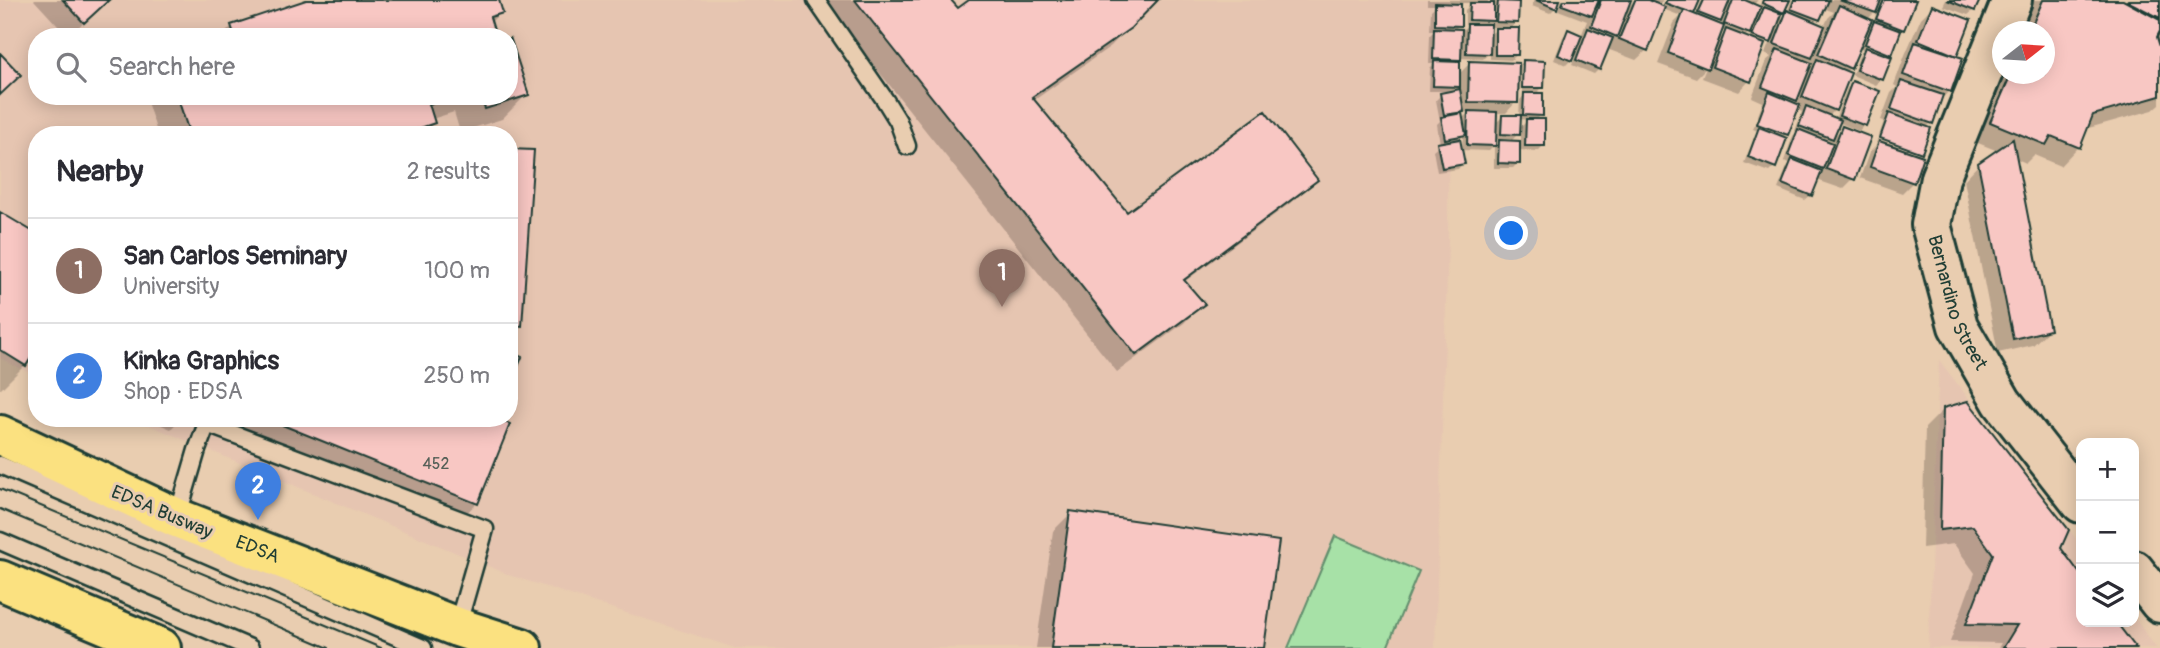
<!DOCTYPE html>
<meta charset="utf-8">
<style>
body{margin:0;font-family:Pangolin,sans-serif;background:#f7f7f7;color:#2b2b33}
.controls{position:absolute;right:21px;bottom:21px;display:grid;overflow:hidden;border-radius:14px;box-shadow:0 4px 18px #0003}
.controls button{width:63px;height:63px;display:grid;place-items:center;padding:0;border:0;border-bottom:2px solid #e1e1e2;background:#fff;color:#2b2b33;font:35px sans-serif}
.compass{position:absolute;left:1992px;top:21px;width:63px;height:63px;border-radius:50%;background:#fff;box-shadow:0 4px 18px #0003;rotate:73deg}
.you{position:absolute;left:1512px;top:234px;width:24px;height:24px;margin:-18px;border:5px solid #fff;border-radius:50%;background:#1a73e8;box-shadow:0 0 0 10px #1a73e833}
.badge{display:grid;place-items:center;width:46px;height:46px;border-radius:50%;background:#1f3d34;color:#fff;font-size:23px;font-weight:700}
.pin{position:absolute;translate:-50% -58px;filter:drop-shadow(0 2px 4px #0008)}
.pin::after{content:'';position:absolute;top:37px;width:24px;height:21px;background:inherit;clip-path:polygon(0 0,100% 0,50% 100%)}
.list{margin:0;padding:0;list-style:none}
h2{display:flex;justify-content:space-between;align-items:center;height:91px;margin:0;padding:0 28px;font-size:30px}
h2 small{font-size:23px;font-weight:400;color:#7c7c81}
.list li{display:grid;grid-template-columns:46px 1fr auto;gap:21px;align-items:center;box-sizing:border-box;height:105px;padding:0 28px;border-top:2px solid #e1e1e2}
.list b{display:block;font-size:26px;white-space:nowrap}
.list p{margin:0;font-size:23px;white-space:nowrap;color:#7c7c81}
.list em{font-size:23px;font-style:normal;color:#7c7c81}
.icon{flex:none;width:38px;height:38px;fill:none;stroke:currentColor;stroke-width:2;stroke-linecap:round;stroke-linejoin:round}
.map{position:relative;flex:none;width:2160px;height:648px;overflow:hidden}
.search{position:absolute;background:#fff;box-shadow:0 4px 18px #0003;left:28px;top:28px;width:490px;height:77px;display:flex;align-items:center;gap:18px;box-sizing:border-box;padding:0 24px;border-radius:28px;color:#7c7c81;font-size:26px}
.panel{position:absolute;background:#fff;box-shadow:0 4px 18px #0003;left:28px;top:126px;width:490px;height:301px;border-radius:28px}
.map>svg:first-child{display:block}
.built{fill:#e6c5b1;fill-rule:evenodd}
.green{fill:#a7e1a7;stroke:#638f6e;stroke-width:2}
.shadow{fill:#0003;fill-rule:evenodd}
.building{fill:#f8c7c3;stroke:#1f3d34;stroke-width:2}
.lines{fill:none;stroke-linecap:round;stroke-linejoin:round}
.service-casing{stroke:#1f3d34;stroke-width:21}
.tertiary-casing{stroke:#1f3d34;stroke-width:44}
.trunk-casing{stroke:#1f3d34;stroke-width:44}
.service{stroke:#e9cdb0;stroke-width:16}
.tertiary{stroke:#e9cdb0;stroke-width:38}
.trunk{stroke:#fbe180;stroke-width:38}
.tram{stroke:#1f3d34;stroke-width:2}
.labels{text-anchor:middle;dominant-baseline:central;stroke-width:6;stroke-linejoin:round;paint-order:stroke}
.number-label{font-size:16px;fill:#556058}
.street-label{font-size:19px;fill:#1f3d34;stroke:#e9cdb0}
</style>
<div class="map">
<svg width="2160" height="648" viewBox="0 0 2160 648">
<rect width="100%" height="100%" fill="#e9cdb0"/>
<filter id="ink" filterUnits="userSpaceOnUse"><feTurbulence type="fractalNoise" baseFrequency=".0143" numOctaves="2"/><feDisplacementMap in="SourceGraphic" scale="14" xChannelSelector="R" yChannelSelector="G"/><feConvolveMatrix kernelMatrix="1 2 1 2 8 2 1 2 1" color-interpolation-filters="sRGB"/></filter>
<g filter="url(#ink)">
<path class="built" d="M 0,0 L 1449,0 L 1448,245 L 1435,648 L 735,648 L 512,576 L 132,418 L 509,418 L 509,135 L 37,135 L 37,377 L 0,358 ZM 37,37 L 509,37 L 509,96 L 37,96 Z
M 1939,360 L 2081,545 L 2081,622 L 2134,622 L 2134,617 L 2156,648 L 1928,648 Z"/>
<path class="green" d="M 1335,536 L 1419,571 L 1387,648 L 1288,648 Z"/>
<path class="shadow" d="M 34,0 L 107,0 L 68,37 Z
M 311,0 L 497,0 L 501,12 L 490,23 L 494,37 L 221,37 L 232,26 Z
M 822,0 L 949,0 L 958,10 L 971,0 L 1155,0 L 1111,46 L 1033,101 L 1127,214 L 1316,180 L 1297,198 L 1184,282 L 1202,304 L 1184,323 L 1117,372 Z
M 1427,0 L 1489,0 L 1485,5 L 1491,5 L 1491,0 L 1519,0 L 1517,2 L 1517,22 L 1509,30 L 1517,55 L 1511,60 L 1490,59 L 1490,52 L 1483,59 L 1459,58 L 1454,64 L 1458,75 L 1470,63 L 1517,67 L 1523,62 L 1543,87 L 1535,95 L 1541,115 L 1535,121 L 1543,146 L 1538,151 L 1518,150 L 1518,163 L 1513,168 L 1494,168 L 1494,147 L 1500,142 L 1521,143 L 1521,131 L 1511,141 L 1511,139 L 1495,139 L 1494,146 L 1489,151 L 1462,150 L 1463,136 L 1459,140 L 1463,163 L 1458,169 L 1437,172 L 1433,150 L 1440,144 L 1437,124 L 1440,121 L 1436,100 L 1441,95 L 1450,91 L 1429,91 L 1430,68 L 1434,64 L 1429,64 L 1430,35 L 1435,30 L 1430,30 L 1431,10 L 1436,5 L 1427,5 ZM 1463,3 L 1472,3 L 1465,10 L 1465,25 L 1468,25 L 1462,30 L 1454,30 L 1459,25 L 1460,6 ZM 1489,27 L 1498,27 L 1489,36 ZM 1521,65 L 1524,65 L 1523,92 L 1527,92 L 1520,100 L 1519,117 L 1502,117 L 1495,124 L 1496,113 L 1506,113 L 1516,102 L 1517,92 L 1520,92 ZM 1461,112 L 1469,112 L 1462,119 ZM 1519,119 L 1528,120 L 1519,129 Z
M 1534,0 L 1558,0 L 1555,8 L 1550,13 L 1532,6 Z
M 1562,0 L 1629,0 L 1626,9 L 1635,0 L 1663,0 L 1657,6 L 1662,7 L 1665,0 L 1698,0 L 1693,13 L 1695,17 L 1702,0 L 1728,0 L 1724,9 L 1733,0 L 1758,0 L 1753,5 L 1759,7 L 1762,0 L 1788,0 L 1777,23 L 1787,13 L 1792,0 L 1914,0 L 1903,29 L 1898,34 L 1891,54 L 1887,57 L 1889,58 L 1881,80 L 1876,85 L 1852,75 L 1860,54 L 1864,50 L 1858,48 L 1850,68 L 1845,72 L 1835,110 L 1828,117 L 1835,119 L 1847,88 L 1853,83 L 1877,92 L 1864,125 L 1859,131 L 1838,122 L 1831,140 L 1842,128 L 1853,179 L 1843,189 L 1817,180 L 1811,195 L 1805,200 L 1778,189 L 1787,167 L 1790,163 L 1784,161 L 1793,136 L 1797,132 L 1795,131 L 1802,112 L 1796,109 L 1786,134 L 1782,138 L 1774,167 L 1769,172 L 1744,163 L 1755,135 L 1758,131 L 1753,129 L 1763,102 L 1752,97 L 1766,61 L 1771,57 L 1765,54 L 1770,41 L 1762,47 L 1749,81 L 1739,92 L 1702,78 L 1706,68 L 1696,78 L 1658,64 L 1674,23 L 1681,16 L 1663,9 L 1647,50 L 1636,60 L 1607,49 L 1599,69 L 1594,74 L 1572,65 L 1576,55 L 1566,65 L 1554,60 L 1563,37 L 1568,31 L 1581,36 L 1587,21 L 1558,10 ZM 1823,8 L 1834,12 L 1828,18 L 1824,27 L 1815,23 ZM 1758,9 L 1762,10 L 1754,19 ZM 1878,9 L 1872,26 L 1864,33 L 1867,20 ZM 1725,15 L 1720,27 L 1716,25 ZM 1753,28 L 1748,40 L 1744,38 ZM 1721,30 L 1726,32 L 1717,41 Z
M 1946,0 L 1978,0 L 1974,10 L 1968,15 L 1943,6 Z
M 2033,0 L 2160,0 L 2160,104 L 2153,110 L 2085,129 L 2078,147 L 2060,166 L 2034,155 L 2026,163 L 2015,158 L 2049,330 L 2033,345 L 1998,353 L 1964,180 L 1979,164 L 1998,151 L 1973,141 L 2002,74 L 2044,74 L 2044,32 L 2020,32 Z
M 1932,7 L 1969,21 L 1955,57 L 1949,91 L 1939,102 L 1931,123 L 1926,128 L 1920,150 L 1879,136 L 1884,121 L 1881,120 L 1891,93 L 1897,87 L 1894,85 L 1905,55 L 1921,18 Z
M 509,41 L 527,94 L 502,119 L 460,132 L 454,112 L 432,119 L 433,123 L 421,135 L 158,135 L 145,96 L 509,96 Z
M 1878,139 L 1919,154 L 1916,156 L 1913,182 L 1902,193 L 1860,178 L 1869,153 L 1878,144 L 1876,143 Z
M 509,150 L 520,325 L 509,336 Z
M 0,214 L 25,365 L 1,389 L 0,389 Z
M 1944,409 L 2081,578 L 2081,622 L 2114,622 L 2134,648 L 1998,648 L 2001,643 L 1950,642 L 1975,573 L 1954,544 L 1922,548 L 1925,428 Z
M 145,418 L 181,418 L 171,429 Z
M 211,418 L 491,418 L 477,503 L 458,521 Z
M 1071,513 L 1263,648 L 1036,648 L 1053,531 Z"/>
<path class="building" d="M 63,0 L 109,0 L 84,23 Z
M 306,0 L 499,0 L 503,13 L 490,17 L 496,37 L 235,37 L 231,25 Z
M 855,0 L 951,0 L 958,8 L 969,0 L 1158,0 L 1131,28 L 1032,97 L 1127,212 L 1265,111 L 1318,180 L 1184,280 L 1205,304 L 1136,355 Z
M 1536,0 L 1560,0 L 1557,9 Z
M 1564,0 L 1599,0 L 1592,16 L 1562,5 Z
M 1601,0 L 1631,0 L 1617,37 L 1591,26 Z
M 1635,0 L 1648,0 L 1665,7 L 1648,51 L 1619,39 Z
M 1667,0 L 1700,0 L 1694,14 L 1665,3 Z
M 1704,0 L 1730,0 L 1721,22 L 1698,13 Z
M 1733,0 L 1745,0 L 1761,7 L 1750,34 L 1724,24 Z
M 1763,0 L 1790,0 L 1784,13 L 1762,3 Z
M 1794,0 L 1829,0 L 1820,20 L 1791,9 Z
M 1839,0 L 1881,0 L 1876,13 Z
M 1884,0 L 1916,0 L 1904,30 L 1876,19 Z
M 1947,0 L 1980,0 L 1975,11 Z
M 2043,0 L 2123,0 L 2160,20 L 2160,31 L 2157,37 L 2160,47 L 2160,96 L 2093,115 L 2080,148 L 2051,136 L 2046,145 L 1990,122 L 2011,74 L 2044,74 L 2044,32 L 2029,32 Z
M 2128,0 L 2160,0 L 2160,18 L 2127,1 Z
M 1498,1 L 1519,2 L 1518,23 L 1496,22 Z
M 1435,3 L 1461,4 L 1461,26 L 1435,25 Z
M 1470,3 L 1494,3 L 1494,21 L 1469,20 Z
M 1839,5 L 1872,20 L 1851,69 L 1818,54 Z
M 1932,5 L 1971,20 L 1957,56 L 1918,40 Z
M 1764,7 L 1782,14 L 1771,43 L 1752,36 Z
M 1684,10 L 1724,26 L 1708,69 L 1668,53 Z
M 1787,10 L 1825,26 L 1812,58 L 1774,44 Z
M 1874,21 L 1901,31 L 1892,55 L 1865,44 Z
M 1467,24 L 1491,24 L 1490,54 L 1466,53 Z
M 1434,28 L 1462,29 L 1461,60 L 1433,59 Z
M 1495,28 L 1519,28 L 1518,55 L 1495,55 Z
M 1588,28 L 1613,38 L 1600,70 L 1576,60 Z
M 1568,29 L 1582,35 L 1572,61 L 1558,55 Z
M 1726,29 L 1765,44 L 1751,82 L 1712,67 Z
M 510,37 L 529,95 L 485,109 L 480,96 L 509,96 Z
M 1915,42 L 1963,58 L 1951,92 L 1903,75 Z
M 1865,47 L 1892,57 L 1883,80 L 1856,70 Z
M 1777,49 L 1812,63 L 1797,101 L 1762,87 Z
M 0,53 L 21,75 L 0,95 Z
M 1817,59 L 1851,73 L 1836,111 L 1802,97 Z
M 1523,60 L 1545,61 L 1544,88 L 1522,88 Z
M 1434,61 L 1460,62 L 1460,87 L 1433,86 Z
M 1469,61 L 1519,63 L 1518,103 L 1468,102 Z
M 1852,81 L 1880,91 L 1866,126 L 1839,116 Z
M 1901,81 L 1943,95 L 1933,124 L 1891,109 Z
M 1460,89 L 1464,112 L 1444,115 L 1440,93 Z
M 1769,92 L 1800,105 L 1788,135 L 1757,124 Z
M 1524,93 L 1543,93 L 1543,116 L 1523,115 Z
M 177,96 L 454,96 L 429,104 L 435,123 L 400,135 L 190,135 Z
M 1806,106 L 1841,120 L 1833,139 L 1799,126 Z
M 1468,111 L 1497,112 L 1496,146 L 1467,145 Z
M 1462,113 L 1466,135 L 1445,139 L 1441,117 Z
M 1889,113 L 1931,128 L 1922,153 L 1880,138 Z
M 1502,115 L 1521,115 L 1520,135 L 1501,134 Z
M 1526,119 L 1545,119 L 1545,146 L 1525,146 Z
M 1842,126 L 1871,137 L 1855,180 L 1826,169 Z
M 1759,127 L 1787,138 L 1776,168 L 1748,157 Z
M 1798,129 L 1833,143 L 1823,169 L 1788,155 Z
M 1460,139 L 1465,164 L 1442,168 L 1437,143 Z
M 2013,139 L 2050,330 L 2013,339 L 1978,163 Z
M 1499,140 L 1520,141 L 1520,164 L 1498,163 Z
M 1879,141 L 1923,156 L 1914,183 L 1870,167 Z
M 509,149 L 534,150 L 522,326 L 509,325 Z
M 1792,159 L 1822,171 L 1812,196 L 1782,184 Z
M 0,212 L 37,234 L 37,348 L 26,366 L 0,350 Z
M 509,352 L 522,357 L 509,388 Z
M 1968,401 L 2069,530 L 2061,548 L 2081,575 L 2081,622 L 2116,622 L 2136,648 L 2003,648 L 2017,625 L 1966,624 L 1993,554 L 1973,526 L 1940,530 L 1943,408 Z
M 265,418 L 496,418 L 510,424 L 478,504 Z
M 1070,511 L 1279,541 L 1264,648 L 1051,648 Z"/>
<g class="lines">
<g class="service-casing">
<path id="service" d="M 816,0 L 885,100 L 898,121 L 907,146
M 207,424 L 485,529 L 457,627
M 0,465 L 423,648
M 177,518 L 197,450 L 209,418
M 0,541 L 250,648"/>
</g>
<g class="tertiary-casing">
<g id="tertiary">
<path id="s1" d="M 2012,0 L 1940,178 L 1931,225 L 1958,326 L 2002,402 L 2081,503"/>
<path d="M 2134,570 L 2160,603"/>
</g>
</g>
<g class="trunk-casing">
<g id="trunk">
<path id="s2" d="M 0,435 L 177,518 L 457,627 L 522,648"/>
<path d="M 0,580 L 161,648"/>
</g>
</g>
<use href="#service" class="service"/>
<use href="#tertiary" class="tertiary"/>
<use href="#trunk" class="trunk"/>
<path class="tram" d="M 0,489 L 381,648
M 0,509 L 329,648"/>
</g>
</g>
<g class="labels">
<g class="number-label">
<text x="436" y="464">452</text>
</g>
<g class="street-label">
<text stroke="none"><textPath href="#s1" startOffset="322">Bernardino Street</textPath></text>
<text transform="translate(162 512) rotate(23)">EDSA Busway</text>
<text stroke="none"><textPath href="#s2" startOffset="282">EDSA</textPath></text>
</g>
</g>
</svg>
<div class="controls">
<button>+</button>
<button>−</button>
<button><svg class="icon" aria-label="layers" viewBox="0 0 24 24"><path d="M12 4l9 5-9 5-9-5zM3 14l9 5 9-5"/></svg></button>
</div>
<svg class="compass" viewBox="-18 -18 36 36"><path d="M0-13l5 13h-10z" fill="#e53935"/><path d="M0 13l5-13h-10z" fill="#7c7c81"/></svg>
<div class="you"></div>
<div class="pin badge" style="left:1002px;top:307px;background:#8d6e63">1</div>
<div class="pin badge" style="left:258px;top:520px;background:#3f7fe0">2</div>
<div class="search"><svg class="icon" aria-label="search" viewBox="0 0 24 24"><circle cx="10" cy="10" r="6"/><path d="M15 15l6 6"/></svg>Search here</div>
<section class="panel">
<h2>Nearby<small>2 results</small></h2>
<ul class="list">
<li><span class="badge" style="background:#8d6e63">1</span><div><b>San Carlos Seminary</b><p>University</p></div><em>100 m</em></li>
<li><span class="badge" style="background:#3f7fe0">2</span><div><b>Kinka Graphics</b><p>Shop · EDSA</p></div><em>250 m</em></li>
</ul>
</section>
</div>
